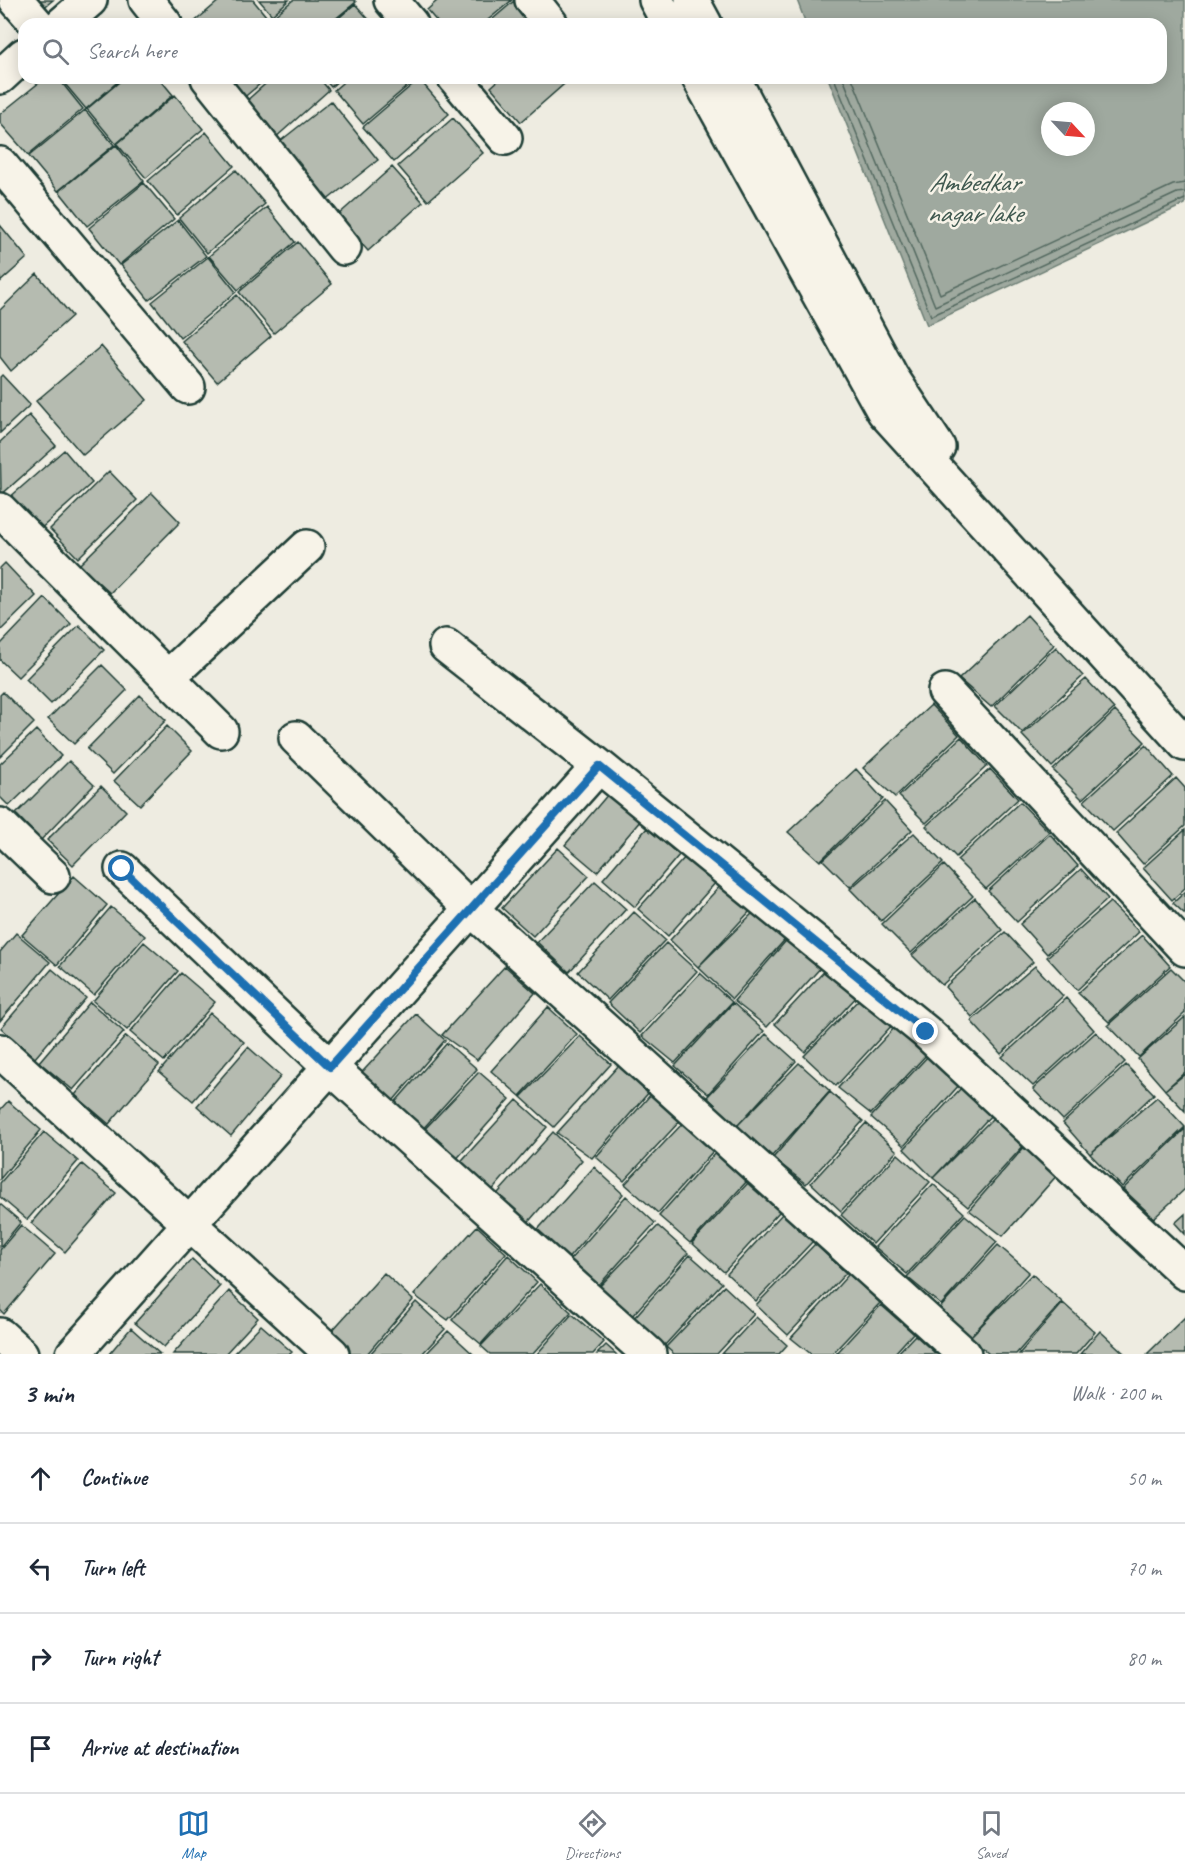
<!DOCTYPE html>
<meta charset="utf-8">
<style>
body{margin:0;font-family:Caveat,sans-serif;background:#f2f2f3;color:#1f2937}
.compass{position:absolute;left:1041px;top:102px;width:54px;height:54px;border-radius:50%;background:#fff;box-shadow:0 3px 15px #0003;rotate:116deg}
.stop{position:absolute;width:18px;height:18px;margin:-14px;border:4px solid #1f6fb2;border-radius:50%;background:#fff}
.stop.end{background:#1f6fb2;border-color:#fff;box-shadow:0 2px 6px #0008}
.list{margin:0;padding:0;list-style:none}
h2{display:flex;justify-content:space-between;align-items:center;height:78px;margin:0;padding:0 24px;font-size:26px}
h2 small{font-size:20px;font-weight:400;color:#747a83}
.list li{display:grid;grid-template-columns:39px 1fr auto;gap:18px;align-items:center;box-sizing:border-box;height:90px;padding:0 24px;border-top:2px solid #e0e1e3}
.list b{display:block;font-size:22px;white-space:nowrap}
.list em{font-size:20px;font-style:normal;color:#747a83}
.icon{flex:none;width:33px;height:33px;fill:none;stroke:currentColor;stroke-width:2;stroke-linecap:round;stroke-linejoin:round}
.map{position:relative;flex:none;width:1185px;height:1354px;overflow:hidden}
.search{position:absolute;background:#fff;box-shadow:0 3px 15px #0003;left:18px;right:18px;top:18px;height:66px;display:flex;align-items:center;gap:15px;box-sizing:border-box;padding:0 21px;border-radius:18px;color:#747a83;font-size:22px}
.sheet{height:438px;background:#fff}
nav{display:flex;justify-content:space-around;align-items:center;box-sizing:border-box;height:84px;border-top:2px solid #e0e1e3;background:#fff;font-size:16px;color:#747a83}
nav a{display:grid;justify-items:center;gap:3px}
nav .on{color:#1f6fb2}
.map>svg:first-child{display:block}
.water{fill:#9fa99f;stroke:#6c7e74;stroke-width:1.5;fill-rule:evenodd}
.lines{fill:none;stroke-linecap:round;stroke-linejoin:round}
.shore{stroke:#52685f;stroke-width:1.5}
.building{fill:#b5bbb0;stroke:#1f3d34;stroke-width:1.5}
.minor-casing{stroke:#1f3d34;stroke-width:38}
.minor{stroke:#f7f3e8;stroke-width:33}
.route{stroke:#1f6fb2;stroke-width:8}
.labels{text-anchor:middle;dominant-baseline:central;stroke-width:5;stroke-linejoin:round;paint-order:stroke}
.water-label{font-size:27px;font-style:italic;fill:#3f584f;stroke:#f7f3e8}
</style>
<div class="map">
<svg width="1185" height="1354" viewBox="0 0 1185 1354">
<rect width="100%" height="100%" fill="#eeece1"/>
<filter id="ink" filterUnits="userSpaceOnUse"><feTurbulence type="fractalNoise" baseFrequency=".0167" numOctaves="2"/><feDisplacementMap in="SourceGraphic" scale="12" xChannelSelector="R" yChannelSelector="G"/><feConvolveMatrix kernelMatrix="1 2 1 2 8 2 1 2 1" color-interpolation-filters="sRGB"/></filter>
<g filter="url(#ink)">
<path class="water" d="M 797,0 L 1185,0 L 1185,204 L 927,325 L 828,78 L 1161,78 L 1161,24 L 806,24 ZM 1050,111 L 1086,111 L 1086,147 L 1050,147 Z"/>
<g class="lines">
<path class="shore" d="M 834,78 L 931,316 L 1185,199
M 843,78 L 935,306 L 1177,193 L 1185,192
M 852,78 L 940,294 L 1173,185 L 1185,183"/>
</g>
<path class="building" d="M 27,0 L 53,0 L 37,13 Z
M 220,0 L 253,0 L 266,16 L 257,24 L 192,24 Z
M 259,0 L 289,0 L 272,15 Z
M 293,0 L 354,0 L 356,2 L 329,24 L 279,24 L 273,17 Z
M 438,0 L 512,0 L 483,24 L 439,24 L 427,10 Z
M 514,1 L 532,24 L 487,24 Z
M 355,4 L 373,24 L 332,24 Z
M 45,78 L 58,78 L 83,109 L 28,155 L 0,123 L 0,114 Z
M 60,78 L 122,78 L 86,109 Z
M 124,78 L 159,78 L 173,95 L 116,144 L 87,109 Z
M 221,78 L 267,78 L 241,100 Z
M 272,78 L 319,78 L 329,90 L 274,139 L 244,103 Z
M 323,78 L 341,78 L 331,87 Z
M 348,78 L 417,78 L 363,124 L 334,90 Z
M 501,78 L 571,78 L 521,122 L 491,87 Z
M 419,79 L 449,114 L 394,162 L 363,127 Z
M 175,95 L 203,129 L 146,178 L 117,144 Z
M 331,101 L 378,160 L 326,201 L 279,142 Z
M 85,110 L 114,145 L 58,191 L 29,156 Z
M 453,118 L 483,153 L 428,201 L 398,166 Z
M 206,132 L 234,166 L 177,215 L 148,181 Z
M 116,145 L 144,181 L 87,226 L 59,191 Z
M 392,167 L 423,202 L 368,251 L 337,216 Z
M 236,170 L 265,204 L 207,253 L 179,218 Z
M 144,183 L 174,219 L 119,265 L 89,228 Z
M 267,207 L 295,242 L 238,290 L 209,256 Z
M 178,220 L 206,256 L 149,300 L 121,265 Z
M 0,225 L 27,258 L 0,282 Z
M 298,242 L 332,284 L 274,333 L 239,292 Z
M 208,257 L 236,292 L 180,338 L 152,302 Z
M 37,274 L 72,316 L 11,371 L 0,357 L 0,310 Z
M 237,295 L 271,336 L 217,382 L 182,341 Z
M 101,346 L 147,400 L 83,455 L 36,401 Z
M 2,375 L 30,405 L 0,433 L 0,377 Z
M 29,415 L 56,446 L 1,495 L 0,442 Z
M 64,450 L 92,483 L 38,531 L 9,498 Z
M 109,471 L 137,500 L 78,558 L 50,529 Z
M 152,493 L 180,522 L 110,593 L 79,565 Z
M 5,563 L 36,596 L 0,631 L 0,568 Z
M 45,598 L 71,624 L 18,677 L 0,660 L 0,645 Z
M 1027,615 L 1054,645 L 991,707 L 959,679 Z
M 79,625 L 104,650 L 51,704 L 26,679 Z
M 1056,647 L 1083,676 L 1022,733 L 995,706 Z
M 102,665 L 127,690 L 74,744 L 48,719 Z
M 1086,679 L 1114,709 L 1052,767 L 1022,735 Z
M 3,692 L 34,723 L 0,757 L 0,695 Z
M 140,695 L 166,720 L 113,774 L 87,749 Z
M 931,705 L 959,735 L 895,797 L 863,768 Z
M 1115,711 L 1145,742 L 1082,799 L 1053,770 Z
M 167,726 L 192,751 L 140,805 L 114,781 Z
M 36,730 L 61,756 L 9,806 L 0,797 L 0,764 Z
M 961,737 L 987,766 L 926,823 L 899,796 Z
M 1146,745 L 1173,776 L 1113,831 L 1084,801 Z
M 69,761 L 94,785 L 41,840 L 16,814 Z
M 856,769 L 883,799 L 820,861 L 788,832 Z
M 990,769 L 1018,799 L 956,857 L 926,826 Z
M 1176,778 L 1185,788 L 1185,826 L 1143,864 L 1116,833 Z
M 101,786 L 126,811 L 73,865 L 47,840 Z
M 609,793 L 641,820 L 597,872 L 565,845 Z
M 885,801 L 912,830 L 850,887 L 823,860 Z
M 1020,802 L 1049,832 L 986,889 L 957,860 Z
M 647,828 L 679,855 L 635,907 L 603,879 Z
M 1185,830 L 1185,888 L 1172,900 L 1143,868 Z
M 914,833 L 943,863 L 881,921 L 850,889 Z
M 1050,834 L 1078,866 L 1017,922 L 988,891 Z
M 558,848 L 589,876 L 533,936 L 502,908 Z
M 687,855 L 717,881 L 668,936 L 638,909 Z
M 944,865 L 973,896 L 911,953 L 882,924 Z
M 1081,869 L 1108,899 L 1047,954 L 1020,924 Z
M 74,876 L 107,905 L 57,965 L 22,935 Z
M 595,881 L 626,909 L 569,972 L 537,942 Z
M 723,883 L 751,910 L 698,967 L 670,940 Z
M 1185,892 L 1185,914 L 1173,903 Z
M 975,898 L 1002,930 L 942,985 L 912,955 Z
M 1110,902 L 1139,932 L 1077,990 L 1047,957 Z
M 760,906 L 790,934 L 732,999 L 698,967 Z
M 111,907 L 145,936 L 94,995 L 60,966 Z
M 634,912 L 665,940 L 608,1000 L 578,972 Z
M 1005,932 L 1033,962 L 972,1017 L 945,987 Z
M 16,933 L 50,962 L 0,1021 L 0,952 Z
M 791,935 L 823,965 L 767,1027 L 734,1001 Z
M 1142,935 L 1170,966 L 1109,1022 L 1078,993 Z
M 144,942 L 178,971 L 127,1030 L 93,1001 Z
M 666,943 L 697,971 L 640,1033 L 608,1003 Z
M 831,964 L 861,992 L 805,1052 L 775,1024 Z
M 505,966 L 535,993 L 477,1060 L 442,1035 Z
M 1035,966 L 1063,996 L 1001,1054 L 971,1021 Z
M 1171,968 L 1185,982 L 1185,1013 L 1139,1057 L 1108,1025 Z
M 52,969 L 86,998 L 35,1058 L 1,1028 Z
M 181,973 L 215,1002 L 164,1061 L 130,1032 Z
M 700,973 L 732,1002 L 675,1063 L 642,1036 Z
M 863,995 L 894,1023 L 836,1086 L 804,1056 Z
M 1066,998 L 1094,1030 L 1033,1086 L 1002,1057 Z
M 90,1002 L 124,1032 L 73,1090 L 39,1062 Z
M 733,1003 L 764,1031 L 708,1094 L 675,1066 Z
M 548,1007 L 577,1034 L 520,1096 L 491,1071 Z
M 210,1013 L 244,1042 L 193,1101 L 159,1072 Z
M 416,1014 L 445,1040 L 387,1108 L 353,1082 Z
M 1185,1017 L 1185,1072 L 1165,1090 L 1138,1059 Z
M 897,1025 L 928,1053 L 871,1114 L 838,1088 Z
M 1096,1032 L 1125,1062 L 1063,1120 L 1033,1089 Z
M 766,1034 L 796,1061 L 737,1126 L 707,1097 Z
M 126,1036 L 159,1065 L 109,1124 L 75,1095 Z
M 580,1036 L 611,1064 L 554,1127 L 521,1097 Z
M 447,1043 L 477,1069 L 420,1132 L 391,1107 Z
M 248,1047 L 281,1076 L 231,1136 L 197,1106 Z
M 929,1055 L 961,1083 L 904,1146 L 871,1117 Z
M 799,1063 L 830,1091 L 772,1156 L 737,1126 Z
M 620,1064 L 650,1091 L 592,1158 L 557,1133 Z
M 1126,1065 L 1154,1094 L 1090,1154 L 1063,1123 Z
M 479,1072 L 510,1099 L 453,1163 L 420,1134 Z
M 1185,1074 L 1185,1111 L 1165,1090 Z
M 963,1086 L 993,1113 L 933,1178 L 904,1149 Z
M 830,1092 L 863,1121 L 806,1184 L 773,1158 Z
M 652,1093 L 681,1120 L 624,1181 L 596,1157 Z
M 1157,1097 L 1185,1127 L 1122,1187 L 1090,1154 Z
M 517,1100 L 547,1127 L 489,1194 L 454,1169 Z
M 8,1101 L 41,1130 L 0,1179 L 0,1110 Z
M 996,1115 L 1026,1143 L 968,1207 L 933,1178 Z
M 684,1122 L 714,1150 L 658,1213 L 625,1184 Z
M 866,1123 L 897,1151 L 841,1211 L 811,1183 Z
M 1185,1129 L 1185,1189 L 1154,1218 L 1123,1189 Z
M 44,1132 L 78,1161 L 27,1220 L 0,1197 L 0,1183 Z
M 553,1132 L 582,1160 L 524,1227 L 490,1202 Z
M 1027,1144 L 1059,1173 L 1003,1236 L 969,1210 Z
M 716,1152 L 748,1180 L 690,1243 L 659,1216 Z
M 898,1154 L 930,1182 L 873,1244 L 841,1215 Z
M 82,1164 L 116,1193 L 65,1252 L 31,1223 Z
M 594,1167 L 623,1194 L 566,1261 L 532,1236 Z
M 749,1182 L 780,1211 L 724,1272 L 692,1243 Z
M 933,1184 L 964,1213 L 907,1274 L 875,1247 Z
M 626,1196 L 655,1223 L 599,1285 L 570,1260 Z
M 0,1204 L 21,1222 L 0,1247 Z
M 783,1213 L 813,1241 L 756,1301 L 727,1274 Z
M 1185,1214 L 1185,1234 L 1175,1223 Z
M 965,1215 L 997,1242 L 941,1305 L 907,1277 Z
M 21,1225 L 55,1254 L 4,1314 L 0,1310 L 0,1250 Z
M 477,1226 L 506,1253 L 448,1320 L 414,1295 Z
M 658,1226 L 688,1253 L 632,1316 L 599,1287 Z
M 815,1244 L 846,1273 L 788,1335 L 756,1305 Z
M 998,1245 L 1029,1272 L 970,1337 L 940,1308 Z
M 508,1255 L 537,1282 L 481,1344 L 452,1320 Z
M 690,1255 L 722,1283 L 664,1346 L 633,1319 Z
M 192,1259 L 220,1286 L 164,1347 L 135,1323 Z
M 384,1273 L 413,1300 L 367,1354 L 338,1354 L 322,1342 Z
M 849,1274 L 880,1303 L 832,1354 L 811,1354 L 791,1338 Z
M 1032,1274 L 1062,1302 L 1016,1354 L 989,1354 L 970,1337 Z
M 540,1284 L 571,1312 L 533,1354 L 490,1354 L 481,1346 Z
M 724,1286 L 754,1314 L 717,1354 L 674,1354 L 666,1347 Z
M 229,1291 L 258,1318 L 225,1354 L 173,1354 Z
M 416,1302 L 445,1329 L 422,1354 L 370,1354 Z
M 1063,1303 L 1095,1332 L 1076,1354 L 1019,1354 Z
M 881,1305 L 913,1333 L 894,1354 L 836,1354 Z
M 572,1314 L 604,1342 L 593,1354 L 537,1354 Z
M 756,1317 L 787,1345 L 779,1354 L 722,1354 Z
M 1185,1317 L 1185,1354 L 1147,1354 Z
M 261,1325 L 292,1352 L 290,1354 L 233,1354 Z
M 131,1328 L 160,1354 L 109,1354 Z
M 448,1331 L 473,1354 L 426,1354 Z
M 1100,1331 L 1125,1354 L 1080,1354 Z
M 915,1335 L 936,1354 L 897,1354 Z
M 606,1345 L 616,1354 L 597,1354 Z"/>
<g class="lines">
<g class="minor-casing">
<path id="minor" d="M 16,0 L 37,24
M 146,0 L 165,24
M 391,0 L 411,24
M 532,0 L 551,24
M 656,0 L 669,24
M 692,0 L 705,24
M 62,24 L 90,0
M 0,77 L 24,55
M 208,78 L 344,248
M 455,78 L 505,138
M 699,78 L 884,412 L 1185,744
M 733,78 L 891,376 L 938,447
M 0,164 L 188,387
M 0,510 L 221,731
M 446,646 L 599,766 L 926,1032 L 1185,1273
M 168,677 L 307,547
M 945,691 L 1185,949
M 296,738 L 471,909 L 964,1354
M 0,825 L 53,876
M 122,869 L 330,1067 L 649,1354
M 0,1051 L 332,1354
M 0,1335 L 21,1354
M 73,1354 L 599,766"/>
</g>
<use href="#minor" class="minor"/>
</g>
</g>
<g class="lines" filter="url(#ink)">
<path class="route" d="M 122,869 L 330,1067 L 599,766 L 926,1032"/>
</g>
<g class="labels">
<g class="water-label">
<text x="974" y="182">Ambedkar<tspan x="974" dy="31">nagar lake</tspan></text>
</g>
</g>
</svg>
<svg class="compass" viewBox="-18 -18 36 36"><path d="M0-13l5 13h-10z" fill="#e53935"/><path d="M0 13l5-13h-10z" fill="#747a83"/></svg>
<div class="stop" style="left:122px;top:869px"></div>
<div class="stop end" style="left:926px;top:1032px"></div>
<div class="search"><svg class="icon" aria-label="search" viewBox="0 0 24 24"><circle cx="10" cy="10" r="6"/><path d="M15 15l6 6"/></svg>Search here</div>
</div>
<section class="sheet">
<h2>3 min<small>Walk · 200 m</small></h2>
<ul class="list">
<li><svg class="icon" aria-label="ahead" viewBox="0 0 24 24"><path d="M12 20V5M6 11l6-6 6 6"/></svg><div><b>Continue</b></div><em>50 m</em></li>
<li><svg class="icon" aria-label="left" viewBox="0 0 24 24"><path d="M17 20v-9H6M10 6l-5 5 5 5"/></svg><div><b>Turn left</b></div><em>70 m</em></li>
<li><svg class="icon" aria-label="right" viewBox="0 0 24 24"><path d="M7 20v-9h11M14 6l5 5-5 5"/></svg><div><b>Turn right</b></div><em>80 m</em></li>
<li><svg class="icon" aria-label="arrive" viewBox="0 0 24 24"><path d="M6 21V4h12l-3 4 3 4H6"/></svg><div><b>Arrive at destination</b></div></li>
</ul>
</section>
<nav>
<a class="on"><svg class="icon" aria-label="map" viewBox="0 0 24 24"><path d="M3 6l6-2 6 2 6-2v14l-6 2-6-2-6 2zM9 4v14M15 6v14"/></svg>Map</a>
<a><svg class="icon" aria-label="directions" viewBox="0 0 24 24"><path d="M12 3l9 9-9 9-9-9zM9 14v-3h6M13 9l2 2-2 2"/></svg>Directions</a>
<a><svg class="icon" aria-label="saved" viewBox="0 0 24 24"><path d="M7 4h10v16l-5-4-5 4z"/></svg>Saved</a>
</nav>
